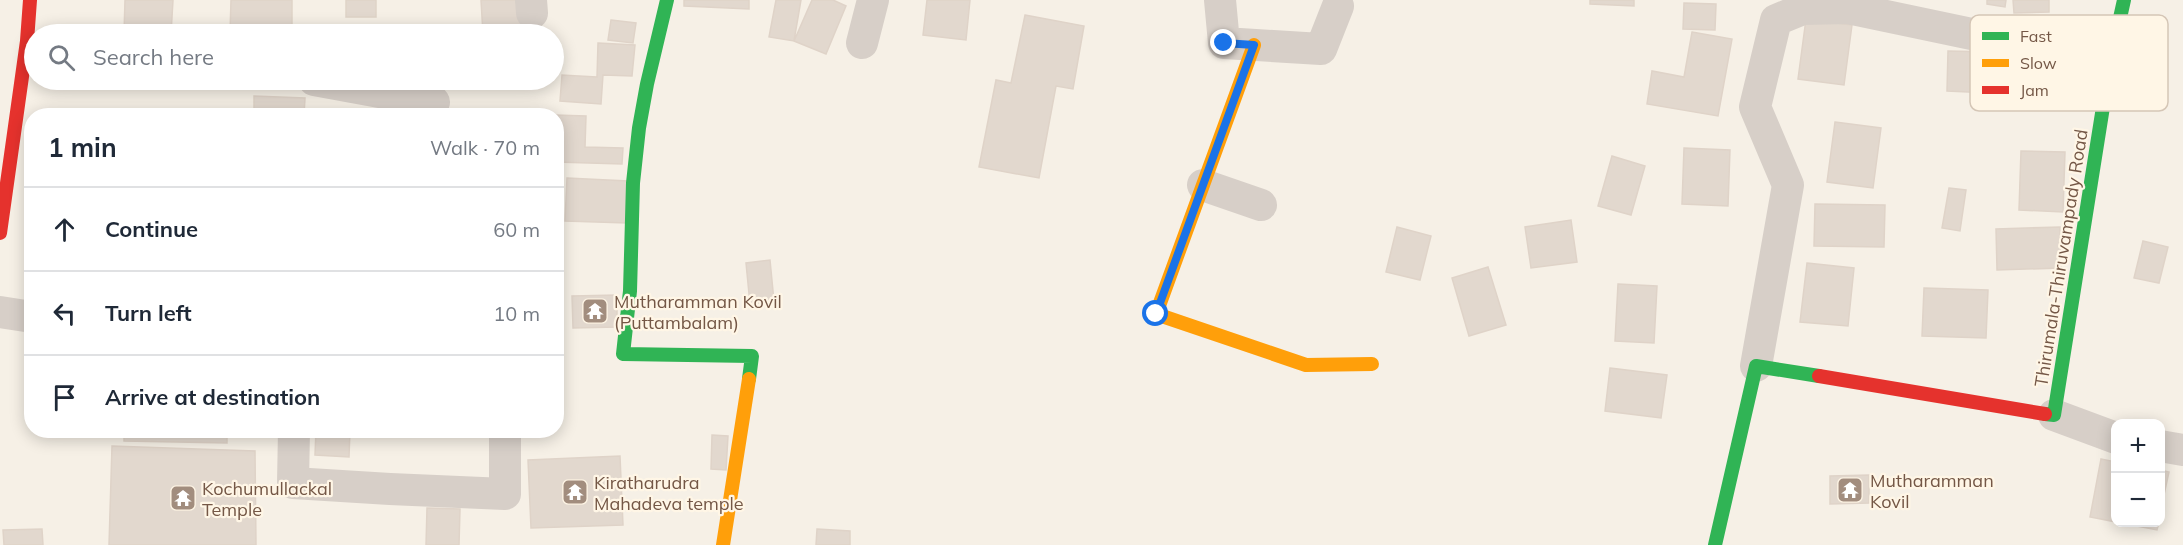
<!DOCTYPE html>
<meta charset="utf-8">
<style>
body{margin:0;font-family:Mulish,sans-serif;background:#f2f2f3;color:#1f2937}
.controls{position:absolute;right:18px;bottom:18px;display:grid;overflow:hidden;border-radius:12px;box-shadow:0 3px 15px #0003}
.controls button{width:54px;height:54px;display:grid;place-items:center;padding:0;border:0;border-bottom:2px solid #e0e1e3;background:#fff;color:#1f2937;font:30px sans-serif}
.stop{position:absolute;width:18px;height:18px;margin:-14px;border:4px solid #1a73e8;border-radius:50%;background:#fff}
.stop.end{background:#1a73e8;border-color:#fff;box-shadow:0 2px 6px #0008}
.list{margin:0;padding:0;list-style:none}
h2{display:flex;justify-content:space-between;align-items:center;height:78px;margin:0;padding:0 24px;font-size:26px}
h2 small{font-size:20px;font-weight:400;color:#747a83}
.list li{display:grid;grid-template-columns:39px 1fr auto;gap:18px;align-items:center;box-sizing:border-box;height:84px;padding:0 24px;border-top:2px solid #e0e1e3}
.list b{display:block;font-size:22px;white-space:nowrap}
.list em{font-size:20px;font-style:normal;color:#747a83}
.icon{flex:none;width:33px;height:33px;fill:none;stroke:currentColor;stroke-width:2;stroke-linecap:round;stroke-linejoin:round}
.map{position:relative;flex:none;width:2183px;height:545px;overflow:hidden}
.search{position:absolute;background:#fff;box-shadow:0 3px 15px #0003;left:24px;top:24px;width:540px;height:66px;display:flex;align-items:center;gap:15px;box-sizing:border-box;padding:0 21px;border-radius:33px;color:#747a83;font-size:22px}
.panel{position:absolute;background:#fff;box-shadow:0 3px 15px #0003;left:24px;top:108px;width:540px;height:330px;border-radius:24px}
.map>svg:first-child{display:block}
.building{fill:#e2d8ce;stroke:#dfd3c8;stroke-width:1.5}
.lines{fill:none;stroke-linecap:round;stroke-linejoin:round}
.street{stroke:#d7cfc8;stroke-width:32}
.fast{stroke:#30b455;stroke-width:14}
.slow{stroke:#ff9f0a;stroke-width:14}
.jam{stroke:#e5322d;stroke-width:14}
.route{stroke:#1a73e8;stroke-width:8}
.labels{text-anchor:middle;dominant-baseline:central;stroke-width:4.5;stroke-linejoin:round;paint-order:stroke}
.street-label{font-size:18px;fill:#745746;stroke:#fff6e6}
.poi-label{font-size:18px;fill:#745746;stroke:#fff6e6;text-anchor:start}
.key{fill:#fff6e6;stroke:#d5c6b6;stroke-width:1.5}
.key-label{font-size:16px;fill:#745746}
</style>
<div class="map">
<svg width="2183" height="545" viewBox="0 0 2183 545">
<rect width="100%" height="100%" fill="#f6f0e6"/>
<path class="building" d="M 125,0 L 173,0 L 171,34 L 124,34 Z
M 231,0 L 292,0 L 292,34 L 230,34 Z
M 346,0 L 376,0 L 376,17 L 346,17 Z
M 481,0 L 524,0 L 526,34 L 483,34 Z
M 684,0 L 749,0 L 749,9 L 684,6 Z
M 776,0 L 801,0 L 794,41 L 769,37 Z
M 812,0 L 833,0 L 846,6 L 826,54 L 794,41 Z
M 927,0 L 970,0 L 966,40 L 923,35 Z
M 1590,0 L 1634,0 L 1634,6 L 1590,4 Z
M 1987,0 L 2006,0 L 2005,7 L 1987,4 Z
M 2013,0 L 2049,0 L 2049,12 L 2014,13 Z
M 1684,3 L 1716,4 L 1715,30 L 1683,29 Z
M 1025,15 L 1084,26 L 1073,89 L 1056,86 L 1039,178 L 979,167 L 996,80 L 1011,83 Z
M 1806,19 L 1852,25 L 1844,85 L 1798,79 Z
M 611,20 L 636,23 L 633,43 L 608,40 Z
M 1692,32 L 1732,39 L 1718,116 L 1647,104 L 1652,71 L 1684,77 Z
M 598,43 L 635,45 L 632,76 L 603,75 L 601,104 L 560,101 L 562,75 L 597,77 Z
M 1948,51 L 1992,52 L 1990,93 L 1947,91 Z
M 254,96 L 305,98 L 304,116 L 254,116 Z
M 555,115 L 586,116 L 585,147 L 623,148 L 622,164 L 556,162 L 556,116 Z
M 1835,122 L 1881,128 L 1873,188 L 1827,182 Z
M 1684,148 L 1730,150 L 1728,206 L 1682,204 Z
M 2021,151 L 2065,152 L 2063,212 L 2019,210 Z
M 1612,156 L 1645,166 L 1631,215 L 1598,206 Z
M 567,178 L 628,181 L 627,223 L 565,221 Z
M 1949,188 L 1966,190 L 1960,231 L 1942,228 Z
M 1815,204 L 1885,205 L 1884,247 L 1814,246 Z
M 1571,220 L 1577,262 L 1531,268 L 1525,227 Z
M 1397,227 L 1431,236 L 1420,280 L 1386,272 Z
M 2060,227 L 2061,268 L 1997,270 L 1996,229 Z
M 2143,241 L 2168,247 L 2159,283 L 2134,278 Z
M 770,260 L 774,301 L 750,304 L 746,263 Z
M 1807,263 L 1854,268 L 1848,326 L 1800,322 Z
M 1488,267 L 1506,325 L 1469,336 L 1452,278 Z
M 1618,284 L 1657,286 L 1654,343 L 1615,341 Z
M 1924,288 L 1988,290 L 1986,338 L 1922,336 Z
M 617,295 L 617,327 L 573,328 L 572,296 Z
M 1610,368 L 1667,375 L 1661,418 L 1605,411 Z
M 124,430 L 227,430 L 227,443 L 124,441 Z
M 316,430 L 350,430 L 349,457 L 315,455 Z
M 712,435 L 728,436 L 726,470 L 711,469 Z
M 112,446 L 255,451 L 256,545 L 109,545 Z
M 620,456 L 623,525 L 531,528 L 528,460 Z
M 2101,459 L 2116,462 L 2116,522 L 2090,517 Z
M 2160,470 L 2169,472 L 2160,513 Z
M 1869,475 L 1869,503 L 1830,504 L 1830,476 Z
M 427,508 L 460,509 L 459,545 L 426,545 Z
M 2116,522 L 2159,522 L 2157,530 Z
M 42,529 L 43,545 L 4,545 L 3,530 Z
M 817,529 L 850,531 L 850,545 L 816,545 Z"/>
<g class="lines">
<path class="street" d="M 531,0 L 532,13
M 1220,0 L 1224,43 L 1321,49 L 1338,6
M 1848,8 L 2110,63
M 862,43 L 873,0
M 314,80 L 434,102
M 1203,185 L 1261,205
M 0,312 L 32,317
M 1756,366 L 1788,185 L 1755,107 L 1776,20 L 1803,9 L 1848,8 L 1848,0
M 2054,415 L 2116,438
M 294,430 L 293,483 L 390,489 L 505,494 L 505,430
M 2160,446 L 2183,450"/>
<path class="fast" d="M 667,0 L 647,84 L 639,128 L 633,183 L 630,291 L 623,354 L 752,356 L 749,379
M 2045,414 L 2054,415 L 2110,63 L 2124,0
M 1715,545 L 1756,366 L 1819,376"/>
<path class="slow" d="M 1254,45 L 1156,314 L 1306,365 L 1372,364
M 723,545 L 749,379"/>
<path class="jam" d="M 0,233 L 27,41 L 30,0
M 1819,376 L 2045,414"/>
</g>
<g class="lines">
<path class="route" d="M 1156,314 L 1254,45 L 1224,43"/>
</g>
<defs>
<g id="temple-square" transform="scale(1.35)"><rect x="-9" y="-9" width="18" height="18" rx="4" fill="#a28d7e" stroke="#fff6e6"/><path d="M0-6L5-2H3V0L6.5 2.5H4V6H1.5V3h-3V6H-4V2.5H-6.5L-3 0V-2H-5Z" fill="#fff"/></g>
</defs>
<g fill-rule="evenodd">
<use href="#temple-square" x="595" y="311"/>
<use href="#temple-square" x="1850" y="490"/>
<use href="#temple-square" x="575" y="492"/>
<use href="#temple-square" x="183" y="498"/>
</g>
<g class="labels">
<g class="street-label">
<text transform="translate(2061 258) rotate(-81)">Thirumala-Thiruvampady Road</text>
</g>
<g class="poi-label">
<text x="614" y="301">Mutharamman Kovil<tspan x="614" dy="21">(Puttambalam)</tspan></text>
<text x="1870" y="480">Mutharamman<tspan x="1870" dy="21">Kovil</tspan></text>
<text x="594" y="482">Kiratharudra<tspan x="594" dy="21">Mahadeva temple</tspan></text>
<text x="202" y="488">Kochumullackal<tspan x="202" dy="21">Temple</tspan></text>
</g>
</g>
<rect x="1970" y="15" width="198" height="96" rx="9" class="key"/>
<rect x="1982" y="32" width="27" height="8" fill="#30b455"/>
<rect x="1982" y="59" width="27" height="8" fill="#ff9f0a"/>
<rect x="1982" y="86" width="27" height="8" fill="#e5322d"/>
<g class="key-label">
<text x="2020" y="42">Fast</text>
<text x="2020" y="69">Slow</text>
<text x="2020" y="96">Jam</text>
</g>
</svg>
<div class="controls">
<button>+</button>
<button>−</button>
</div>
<div class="stop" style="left:1156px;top:314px"></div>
<div class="stop end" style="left:1224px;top:43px"></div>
<div class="search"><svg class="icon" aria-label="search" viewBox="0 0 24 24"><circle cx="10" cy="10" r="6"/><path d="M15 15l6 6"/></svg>Search here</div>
<section class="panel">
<h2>1 min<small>Walk · 70 m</small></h2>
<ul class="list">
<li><svg class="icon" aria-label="ahead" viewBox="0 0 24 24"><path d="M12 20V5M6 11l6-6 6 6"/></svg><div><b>Continue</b></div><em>60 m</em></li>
<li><svg class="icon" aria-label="left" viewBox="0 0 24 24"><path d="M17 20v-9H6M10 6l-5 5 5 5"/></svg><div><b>Turn left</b></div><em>10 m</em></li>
<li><svg class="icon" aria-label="arrive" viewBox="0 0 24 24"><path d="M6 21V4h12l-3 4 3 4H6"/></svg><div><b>Arrive at destination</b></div></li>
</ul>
</section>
</div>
